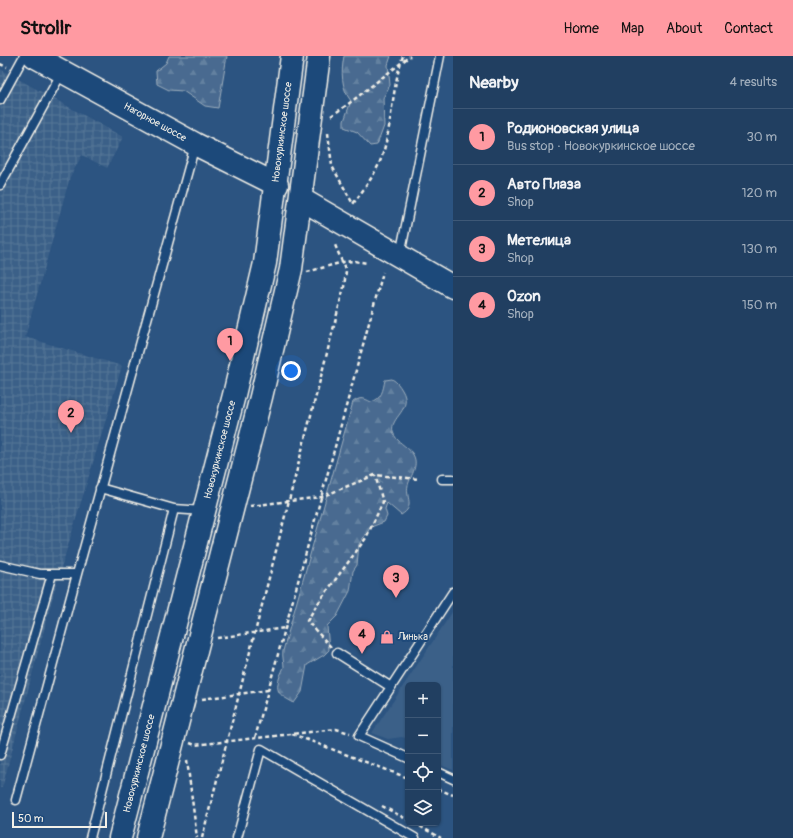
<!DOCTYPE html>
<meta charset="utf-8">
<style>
body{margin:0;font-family:Pangolin,sans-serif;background:#294667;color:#f1f3f6}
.controls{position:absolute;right:12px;bottom:12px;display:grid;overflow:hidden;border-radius:6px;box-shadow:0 1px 3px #0004}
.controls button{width:36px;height:36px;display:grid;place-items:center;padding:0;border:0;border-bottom:1px solid #3e5876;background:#213f61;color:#f1f3f6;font:20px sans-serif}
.scale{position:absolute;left:12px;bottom:10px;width:95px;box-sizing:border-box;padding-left:4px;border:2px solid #f4f1e8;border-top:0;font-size:11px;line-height:14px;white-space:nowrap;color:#f4f1e8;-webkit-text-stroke:3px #1f4a7a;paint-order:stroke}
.you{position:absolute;left:291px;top:315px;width:14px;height:14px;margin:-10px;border:3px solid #fff;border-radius:50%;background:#1a73e8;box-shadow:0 0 0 6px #1a73e833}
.badge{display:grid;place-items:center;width:26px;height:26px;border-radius:50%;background:#ff9aa2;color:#111;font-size:13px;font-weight:700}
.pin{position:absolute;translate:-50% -33px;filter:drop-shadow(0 1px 2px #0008)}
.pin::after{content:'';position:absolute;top:21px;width:14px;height:12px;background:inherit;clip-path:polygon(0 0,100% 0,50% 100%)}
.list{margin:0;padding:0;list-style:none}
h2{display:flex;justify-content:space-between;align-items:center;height:52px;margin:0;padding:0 16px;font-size:17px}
h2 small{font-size:13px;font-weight:400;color:#a2afbd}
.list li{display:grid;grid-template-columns:26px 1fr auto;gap:12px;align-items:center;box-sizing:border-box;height:56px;padding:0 16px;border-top:1px solid #3e5876}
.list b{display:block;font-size:15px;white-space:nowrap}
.list p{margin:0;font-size:13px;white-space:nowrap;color:#a2afbd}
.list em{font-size:13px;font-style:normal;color:#a2afbd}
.icon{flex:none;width:22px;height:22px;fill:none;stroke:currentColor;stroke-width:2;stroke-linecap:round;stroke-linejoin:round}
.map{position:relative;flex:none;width:453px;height:782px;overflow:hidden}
header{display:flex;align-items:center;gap:24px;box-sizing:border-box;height:56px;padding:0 20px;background:#ff9aa2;color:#111}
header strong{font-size:19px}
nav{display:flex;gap:22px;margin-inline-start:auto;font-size:14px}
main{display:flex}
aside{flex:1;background:#213f61}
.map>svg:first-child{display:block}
.built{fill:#3b6088}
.industrial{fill:url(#industrial-grid)}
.forest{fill:url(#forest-firs);stroke:#9eaebc}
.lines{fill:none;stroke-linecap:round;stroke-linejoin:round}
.lane-casing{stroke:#f4f1e8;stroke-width:11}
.secondary-casing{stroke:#f4f1e8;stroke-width:25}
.path{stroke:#f4f1e8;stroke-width:2.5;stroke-dasharray:4 3;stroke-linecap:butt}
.lane{stroke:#1f4a7a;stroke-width:8}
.secondary{stroke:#1f4a7a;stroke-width:22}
.labels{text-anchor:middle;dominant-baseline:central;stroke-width:4;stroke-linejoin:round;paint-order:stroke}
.street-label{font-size:10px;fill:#f4f1e8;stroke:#1f4a7a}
.poi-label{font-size:10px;fill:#f4f1e8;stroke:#1f4a7a;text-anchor:start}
</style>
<header>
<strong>Strollr</strong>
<nav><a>Home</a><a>Map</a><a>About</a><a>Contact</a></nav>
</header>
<main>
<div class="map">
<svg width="453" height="782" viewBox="0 0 453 782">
<defs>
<pattern id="industrial-grid" width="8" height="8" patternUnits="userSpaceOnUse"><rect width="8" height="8" fill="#3b6088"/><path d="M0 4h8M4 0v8" fill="none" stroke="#587799"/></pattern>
<pattern id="forest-firs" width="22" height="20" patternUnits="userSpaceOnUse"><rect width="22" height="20" fill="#496b90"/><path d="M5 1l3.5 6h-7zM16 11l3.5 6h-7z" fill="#6481a0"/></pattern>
</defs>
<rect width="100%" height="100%" fill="#2c5481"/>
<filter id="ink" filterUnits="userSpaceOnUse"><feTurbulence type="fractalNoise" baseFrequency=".025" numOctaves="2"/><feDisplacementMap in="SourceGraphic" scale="8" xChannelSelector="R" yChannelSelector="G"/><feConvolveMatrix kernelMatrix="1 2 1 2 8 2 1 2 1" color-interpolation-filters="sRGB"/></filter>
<g filter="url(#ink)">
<path class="built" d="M 453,555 L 453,714 L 438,708 L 438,629 L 408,629 L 408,683 L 402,681 L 388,683 L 372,677 Z"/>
<path class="industrial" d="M 0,13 L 123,81 L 107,112 L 82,99 L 70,121 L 25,281 L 122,310 L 54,536 L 2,732 L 0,732 Z"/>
<path class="forest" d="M 169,0 L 227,0 L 218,52 L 205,50 L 183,35 L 169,34 L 157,28 L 156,15 L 166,7 Z
M 344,0 L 391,0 L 388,9 L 390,29 L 383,42 L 384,70 L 377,89 L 370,90 L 357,76 L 344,71 L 344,65 L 351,45 C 341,32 341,16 344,0 Z
M 392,323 C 397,326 399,329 402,334 C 414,354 389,361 393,376 C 396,386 407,390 412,397 C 420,408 411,419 408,429 C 405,442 416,450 401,459 L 387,447 L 385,453 L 387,460 L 384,466 L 371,471 L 359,488 L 357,509 L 353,515 L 350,535 L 337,560 L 327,570 L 329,594 L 324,599 L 307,609 L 302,636 L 294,647 C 280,639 274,637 280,620 C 281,617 283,614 284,611 C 284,606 282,600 283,595 L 353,346 C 360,341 364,342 371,346 C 382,343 383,334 385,324 Z"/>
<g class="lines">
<g class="lane-casing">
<path id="lane" d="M 0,44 L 24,0
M 0,129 L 62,16
M 400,199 L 440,0
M 442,423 L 453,423
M 100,432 L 174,453
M 0,509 L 40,518 L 77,518 L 195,89
M 337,597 L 391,631
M 0,699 L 52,518
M 408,702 L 359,680 L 453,536
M 438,716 L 453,723
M 16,744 L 77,518
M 90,782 L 174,453 L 204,455
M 237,782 L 261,693 L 415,782"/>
</g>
<g class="secondary-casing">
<g id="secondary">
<path id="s1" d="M 34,0 L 195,88 L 277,129"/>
<path d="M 301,143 L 453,231"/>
<path id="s2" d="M 120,782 L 234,339 L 265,207 L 292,0"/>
<path d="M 148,782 L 261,341 L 291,213 L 319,0"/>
</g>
</g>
<path class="path" d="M 0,8 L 7,11
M 331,60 L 347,49 L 410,0
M 328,77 L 332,110 L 353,148 C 363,134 375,119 381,103 C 393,70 391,33 403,0
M 307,216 L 343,206 L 354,205 L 368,207
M 250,450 L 321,441 L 375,419 L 419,423
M 217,582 L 285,572
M 331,591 L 307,565 L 316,550 L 366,482 L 383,446 L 375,419
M 202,643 L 268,634
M 292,678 L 408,722
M 255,682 L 383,216
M 190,687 L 195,689 L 336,673 L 350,677
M 187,704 L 197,782
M 438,733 L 453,739
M 382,750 L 408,764
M 414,767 L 441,782
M 202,782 L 344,231 L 346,215 L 335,189"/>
<use href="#lane" class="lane"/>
<use href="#secondary" class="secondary"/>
</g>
</g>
<defs>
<g id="shop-bare" transform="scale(1.08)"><path d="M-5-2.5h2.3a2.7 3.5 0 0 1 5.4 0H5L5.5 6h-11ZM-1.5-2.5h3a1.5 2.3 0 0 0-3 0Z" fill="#ff9aa2" stroke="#1f4a7a" stroke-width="2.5" paint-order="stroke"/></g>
</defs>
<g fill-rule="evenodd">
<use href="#shop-bare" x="387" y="581"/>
</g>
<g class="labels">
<g class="street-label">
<text stroke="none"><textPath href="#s1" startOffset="138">Нагорное шоссе</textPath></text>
<text stroke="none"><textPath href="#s2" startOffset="725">Новокуркинское шоссе</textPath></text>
<text stroke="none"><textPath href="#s2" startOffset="401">Новокуркинское шоссе</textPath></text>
<text stroke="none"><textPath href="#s2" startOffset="77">Новокуркинское шоссе</textPath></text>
</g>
<g class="poi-label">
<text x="398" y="581">Линька</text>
</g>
</g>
</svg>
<div class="controls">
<button>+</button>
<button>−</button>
<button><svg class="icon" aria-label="locate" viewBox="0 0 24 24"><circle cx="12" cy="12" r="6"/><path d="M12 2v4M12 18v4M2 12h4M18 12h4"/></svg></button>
<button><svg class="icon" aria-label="layers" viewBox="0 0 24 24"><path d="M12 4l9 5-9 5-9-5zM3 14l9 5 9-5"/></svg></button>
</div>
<div class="scale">50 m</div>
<div class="you"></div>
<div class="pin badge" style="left:230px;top:305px">1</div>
<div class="pin badge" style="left:71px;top:377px">2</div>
<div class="pin badge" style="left:396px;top:542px">3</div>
<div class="pin badge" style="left:362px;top:598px">4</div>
</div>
<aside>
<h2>Nearby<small>4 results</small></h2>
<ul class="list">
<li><span class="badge">1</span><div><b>Родионовская улица</b><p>Bus stop · Новокуркинское шоссе</p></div><em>30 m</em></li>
<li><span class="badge">2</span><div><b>Авто Плаза</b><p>Shop</p></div><em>120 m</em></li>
<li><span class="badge">3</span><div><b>Метелица</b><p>Shop</p></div><em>130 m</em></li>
<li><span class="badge">4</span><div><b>Ozon</b><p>Shop</p></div><em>150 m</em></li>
</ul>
</aside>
</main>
